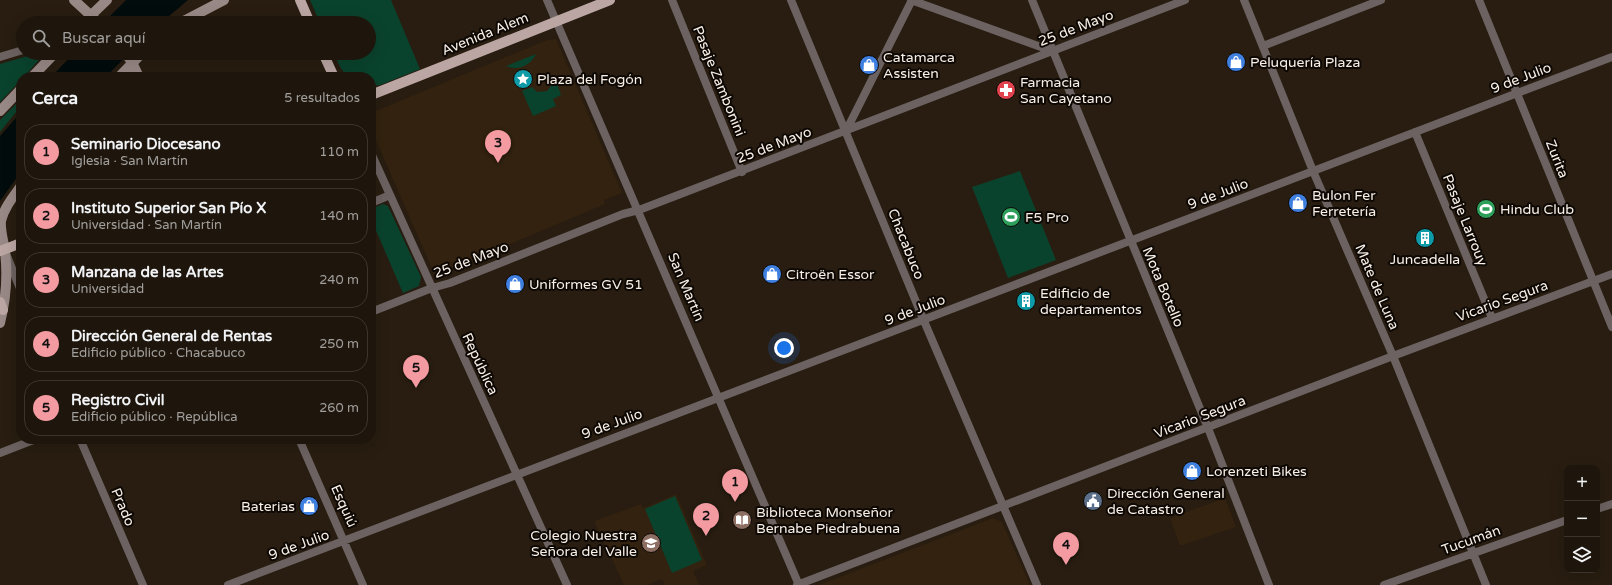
<!DOCTYPE html>
<html lang="es">
<meta charset="utf-8">
<style>
body{margin:0;font-family:"Varela Round",sans-serif;background:#261f15;color:#f1f3f6}
.controls{position:absolute;right:12px;bottom:12px;display:grid;overflow:hidden;border-radius:8px;box-shadow:0 4px 16px #0002}
.controls button{width:36px;height:36px;display:grid;place-items:center;padding:0;border:0;border-bottom:1px solid #3c352d;background:#1e160c;color:#f1f3f6;font:20px sans-serif}
.you{position:absolute;left:784px;top:348px;width:14px;height:14px;margin:-10px;border:3px solid #fff;border-radius:50%;background:#1a73e8;box-shadow:0 0 0 6px #1a73e833}
.badge{display:grid;place-items:center;width:26px;height:26px;border-radius:50%;background:#f49aa1;color:#111;font-size:13px;font-weight:700}
.pin{position:absolute;translate:-50% -33px;filter:drop-shadow(0 1px 2px #0008)}
.pin::after{content:'';position:absolute;top:21px;width:14px;height:12px;background:inherit;clip-path:polygon(0 0,100% 0,50% 100%)}
.list{margin:0;padding:0;list-style:none}
h2{display:flex;justify-content:space-between;align-items:center;height:52px;margin:0;padding:0 16px;font-size:17px}
h2 small{font-size:13px;font-weight:400;color:#a19f9d}
.list li{display:grid;grid-template-columns:26px 1fr auto;gap:12px;align-items:center;box-sizing:border-box;height:56px;margin:0 8px 8px;padding:0 8px;border:1px solid #3c352d;border-radius:16px}
.list b{display:block;font-size:15px;white-space:nowrap}
.list p{margin:0;font-size:13px;white-space:nowrap;color:#a19f9d}
.list em{font-size:13px;font-style:normal;color:#a19f9d}
.icon{flex:none;width:22px;height:22px;fill:none;stroke:currentColor;stroke-width:2;stroke-linecap:round;stroke-linejoin:round}
.map{position:relative;flex:none;width:1612px;height:585px;overflow:hidden}
.search{position:absolute;background:#1e160c;box-shadow:0 4px 16px #0002;left:16px;top:16px;width:360px;height:44px;display:flex;align-items:center;gap:10px;box-sizing:border-box;padding:0 14px;border-radius:22px;color:#a19f9d;font-size:15px}
.panel{position:absolute;background:#1e160c;box-shadow:0 4px 16px #0002;left:16px;top:72px;width:360px;height:372px;border-radius:16px}
.map>svg:first-child{display:block}
.built{fill:#32220f}
.green{fill:#0a432d}
.water{fill:#030c0d}
.lines{fill:none;stroke-linecap:round;stroke-linejoin:round}
.street{stroke:#6c6261;stroke-width:8}
.secondary{stroke:#998986;stroke-width:10}
.primary{stroke:#bba6a3;stroke-width:10}
.labels{text-anchor:middle;dominant-baseline:central;stroke-width:4;stroke-linejoin:round;paint-order:stroke}
.street-label{font-size:14px;fill:#f8f0e7;stroke:#0d0804}
.poi-label{font-size:14px;fill:#f8f0e7;stroke:#0d0804;text-anchor:start}
</style>
<div class="map">
<svg width="1612" height="585" viewBox="0 0 1612 585">
<rect width="100%" height="100%" fill="#281d10"/>
<path class="built" d="M 556,39 L 622,193 L 604,200 L 605,204 L 439,274 L 434,273 L 371,129 L 371,113 L 547,40 Z
M 676,494 L 707,565 L 693,571 L 699,585 L 665,585 L 662,579 L 647,585 L 624,585 L 594,521 L 641,504 L 643,508 Z
M 1225,498 L 1236,527 L 1180,546 L 1170,518 Z
M 993,518 L 1002,522 L 1030,585 L 819,585 Z"/>
<path class="green" d="M 310,0 L 391,0 L 420,69 L 380,85 L 371,86 L 371,77 L 350,77 C 340,71 338,62 334,53 L 369,53 L 369,23 L 320,23 Z
M 38,53 L 42,56 L 24,77 L 21,77 L 21,80 L 0,102 L 0,64 Z
M 536,54 C 530,66 519,71 506,66 Z
M 555,78 L 561,95 L 553,99 L 556,106 L 533,116 L 522,91 L 532,87 L 537,92 L 547,91 L 551,86 L 551,79 Z
M 21,99 L 21,106 L 0,132 L 0,120 Z
M 1020,171 L 1056,260 L 1008,278 L 972,187 Z
M 383,204 L 388,206 L 421,277 L 419,286 L 403,293 L 371,219 L 371,209 Z
M 675,496 L 702,560 L 672,573 L 645,509 Z"/>
<path class="water" d="M 126,0 L 188,0 L 161,23 L 103,23 Z
M 74,53 L 129,53 L 106,77 L 51,77 Z
M 21,112 L 21,172 L 0,201 L 0,136 Z"/>
<g class="lines">
<path class="street" d="M 547,0 L 799,585
M 672,0 L 742,172
M 791,0 L 924,321 L 1037,585
M 911,0 L 1052,51
M 1032,0 L 1208,428 L 1269,585
M 1244,0 L 1313,171 L 1393,356 L 1486,585
M 1479,0 L 1612,327
M 1263,46 L 1381,0
M 0,57 L 23,50
M 846,131 L 912,0
M 1415,132 L 1492,318
M 371,153 L 567,585
M 371,203 L 390,195
M 7,256 L 21,291
M 371,312 L 432,288 L 450,283 L 623,214 L 639,210 L 1185,0
M 80,439 L 143,585
M 299,439 L 363,585
M 0,453 L 36,439
M 1597,509 L 1612,504
M 228,585 L 1612,57
M 797,585 L 1393,356 L 1612,274
M 1384,585 L 1567,520"/>
<path class="secondary" d="M 74,0 L 99,23
M 83,23 L 107,0
M 180,23 L 224,0
M 125,53 L 132,62 L 139,77
M 32,77 L 55,53
M 119,77 L 142,53
M 0,111 L 21,89
M 0,323 C 6,299 8,276 5,252 C 4,242 0,231 1,221 C 4,208 13,197 21,186"/>
<path class="primary" d="M 300,0 L 310,23
M 323,53 L 334,77
M 371,95 L 610,0
M 0,251 L 21,243
M 0,302 L 3,310"/>
</g>
<defs>
<g id="shop-disc" transform="scale(1)"><circle r="9.5" fill="#3f7fe0" stroke="#0d0804"/><path d="M-5-2.5h2.3a2.7 3.5 0 0 1 5.4 0H5L5.5 6h-11ZM-1.5-2.5h3a1.5 2.3 0 0 0-3 0Z" fill="#fff"/></g>
<g id="sight-disc" transform="scale(1)"><circle r="9.5" fill="#0f9aa8" stroke="#0d0804"/><path d="M0-6L1.8-2.2L6-1.7L2.9 1.2L3.7 5.4L0 3.3L-3.7 5.4L-2.9 1.2L-6-1.7L-1.8-2.2Z" fill="#fff"/></g>
<g id="pharmacy-disc" transform="scale(1)"><circle r="9.5" fill="#e0444e" stroke="#0d0804"/><path d="M-2-6h4v4h4v4h-4v4h-4v-4h-4v-4h4Z" fill="#fff"/></g>
<g id="stadium-disc" transform="scale(1)"><circle r="9.5" fill="#2e9e5b" stroke="#0d0804"/><path d="M0-5a6.5 5 0 1 0 0 10a6.5 5 0 1 0 0-10ZM-3.5-1.8h7v3.6h-7Z" fill="#fff"/></g>
<g id="building-disc" transform="scale(1)"><circle r="9.5" fill="#0f9aa8" stroke="#0d0804"/><path d="M-4-6H4V6H1V3H-1V6H-4ZM-2.5-4.3h1.7v1.8h-1.7ZM.8-4.3h1.7v1.8H.8ZM-2.5-1h1.7V.8h-1.7ZM.8-1h1.7V.8H.8Z" fill="#fff"/></g>
<g id="civic-disc" transform="scale(1)"><circle r="9.5" fill="#5c6f8a" stroke="#0d0804"/><path d="M-.6-6.5H3V-4.5H.6V-3L4-1V1h2V6H-6V1h2V-1L-.6-3ZM-1.2 2.5V6h2.4V2.5Z" fill="#fff"/></g>
<g id="library-disc" transform="scale(1)"><circle r="9.5" fill="#8d6e63" stroke="#0d0804"/><path d="M-6-4Q-3-5.5-.7-3.5V5Q-3 3-6 4ZM6-4Q3-5.5 .7-3.5V5Q3 3 6 4Z" fill="#fff"/></g>
<g id="school-disc" transform="scale(1)"><circle r="9.5" fill="#8d6e63" stroke="#0d0804"/><path d="M0-5L7-2L0 1L-7-2ZM-4 1L0 2.5L4 1V4Q0 6-4 4Z" fill="#fff"/></g>
</defs>
<g fill-rule="evenodd">
<use href="#shop-disc" x="1236" y="62"/>
<use href="#shop-disc" x="869" y="65"/>
<use href="#sight-disc" x="523" y="79"/>
<use href="#pharmacy-disc" x="1006" y="90"/>
<use href="#shop-disc" x="1298" y="203"/>
<use href="#stadium-disc" x="1486" y="209"/>
<use href="#stadium-disc" x="1011" y="217"/>
<use href="#building-disc" x="1425" y="238"/>
<use href="#shop-disc" x="772" y="274"/>
<use href="#shop-disc" x="515" y="284"/>
<use href="#building-disc" x="1026" y="301"/>
<use href="#shop-disc" x="1192" y="471"/>
<use href="#civic-disc" x="1093" y="501"/>
<use href="#shop-disc" x="309" y="506"/>
<use href="#library-disc" x="742" y="520"/>
<use href="#school-disc" x="651" y="543"/>
</g>
<g class="labels">
<g class="street-label">
<text transform="translate(1076 28) rotate(-21)">25 de Mayo</text>
<text transform="translate(485 34) rotate(-22)">Avenida Alem</text>
<text transform="translate(1521 78) rotate(-21)">9 de Julio</text>
<text transform="translate(719 81) rotate(68)">Pasaje Zambonini</text>
<text transform="translate(774 145) rotate(-21)">25 de Mayo</text>
<text transform="translate(1557 159) rotate(68)">Zurita</text>
<text transform="translate(1218 194) rotate(-21)">9 de Julio</text>
<text transform="translate(1465 220) rotate(68)">Pasaje Larrouy</text>
<text transform="translate(906 244) rotate(68)">Chacabuco</text>
<text transform="translate(471 260) rotate(-21)">25 de Mayo</text>
<text transform="translate(686 287) rotate(67)">San Martín</text>
<text transform="translate(1163 287) rotate(67)">Mota Botello</text>
<text transform="translate(1377 287) rotate(67)">Mate de Luna</text>
<text transform="translate(1502 301) rotate(-20)">Vicario Segura</text>
<text transform="translate(915 310) rotate(-21)">9 de Julio</text>
<text transform="translate(480 364) rotate(65)">República</text>
<text transform="translate(1200 417) rotate(-21)">Vicario Segura</text>
<text transform="translate(612 424) rotate(-20)">9 de Julio</text>
<text transform="translate(344 506) rotate(66)">Esquiú</text>
<text transform="translate(123 507) rotate(67)">Prado</text>
<text transform="translate(1471 540) rotate(-20)">Tucumán</text>
<text transform="translate(299 545) rotate(-20)">9 de Julio</text>
</g>
<g class="poi-label">
<text x="883" y="57">Catamarca<tspan x="883" dy="16">Assisten</tspan></text>
<text x="1250" y="62">Peluquería Plaza</text>
<text x="537" y="79">Plaza del Fogón</text>
<text x="1020" y="82">Farmacia<tspan x="1020" dy="16">San Cayetano</tspan></text>
<text x="1312" y="195">Bulon Fer<tspan x="1312" dy="16">Ferretería</tspan></text>
<text x="1500" y="209">Hindu Club</text>
<text x="1025" y="217">F5 Pro</text>
<text x="1425" y="259" text-anchor="middle">Juncadella</text>
<text x="786" y="274">Citroën Essor</text>
<text x="529" y="284">Uniformes GV 51</text>
<text x="1040" y="293">Edificio de<tspan x="1040" dy="16">departamentos</tspan></text>
<text x="1206" y="471">Lorenzeti Bikes</text>
<text x="1107" y="493">Dirección General<tspan x="1107" dy="16">de Catastro</tspan></text>
<text x="295" y="506" text-anchor="end">Baterias</text>
<text x="756" y="512">Biblioteca Monseñor<tspan x="756" dy="16">Bernabe Piedrabuena</tspan></text>
<text x="637" y="535" text-anchor="end">Colegio Nuestra<tspan x="637" dy="16">Señora del Valle</tspan></text>
</g>
</g>
</svg>
<div class="controls">
<button>+</button>
<button>−</button>
<button><svg class="icon" aria-label="layers" viewBox="0 0 24 24"><path d="M12 4l9 5-9 5-9-5zM3 14l9 5 9-5"/></svg></button>
</div>
<div class="you"></div>
<div class="pin badge" style="left:735px;top:502px">1</div>
<div class="pin badge" style="left:706px;top:536px">2</div>
<div class="pin badge" style="left:498px;top:163px">3</div>
<div class="pin badge" style="left:1066px;top:565px">4</div>
<div class="pin badge" style="left:416px;top:388px">5</div>
<div class="search"><svg class="icon" aria-label="search" viewBox="0 0 24 24"><circle cx="10" cy="10" r="6"/><path d="M15 15l6 6"/></svg>Buscar aquí</div>
<section class="panel">
<h2>Cerca<small>5 resultados</small></h2>
<ul class="list">
<li><span class="badge">1</span><div><b>Seminario Diocesano</b><p>Iglesia · San Martín</p></div><em>110 m</em></li>
<li><span class="badge">2</span><div><b>Instituto Superior San Pío X</b><p>Universidad · San Martín</p></div><em>140 m</em></li>
<li><span class="badge">3</span><div><b>Manzana de las Artes</b><p>Universidad</p></div><em>240 m</em></li>
<li><span class="badge">4</span><div><b>Dirección General de Rentas</b><p>Edificio público · Chacabuco</p></div><em>250 m</em></li>
<li><span class="badge">5</span><div><b>Registro Civil</b><p>Edificio público · República</p></div><em>260 m</em></li>
</ul>
</section>
</div>
